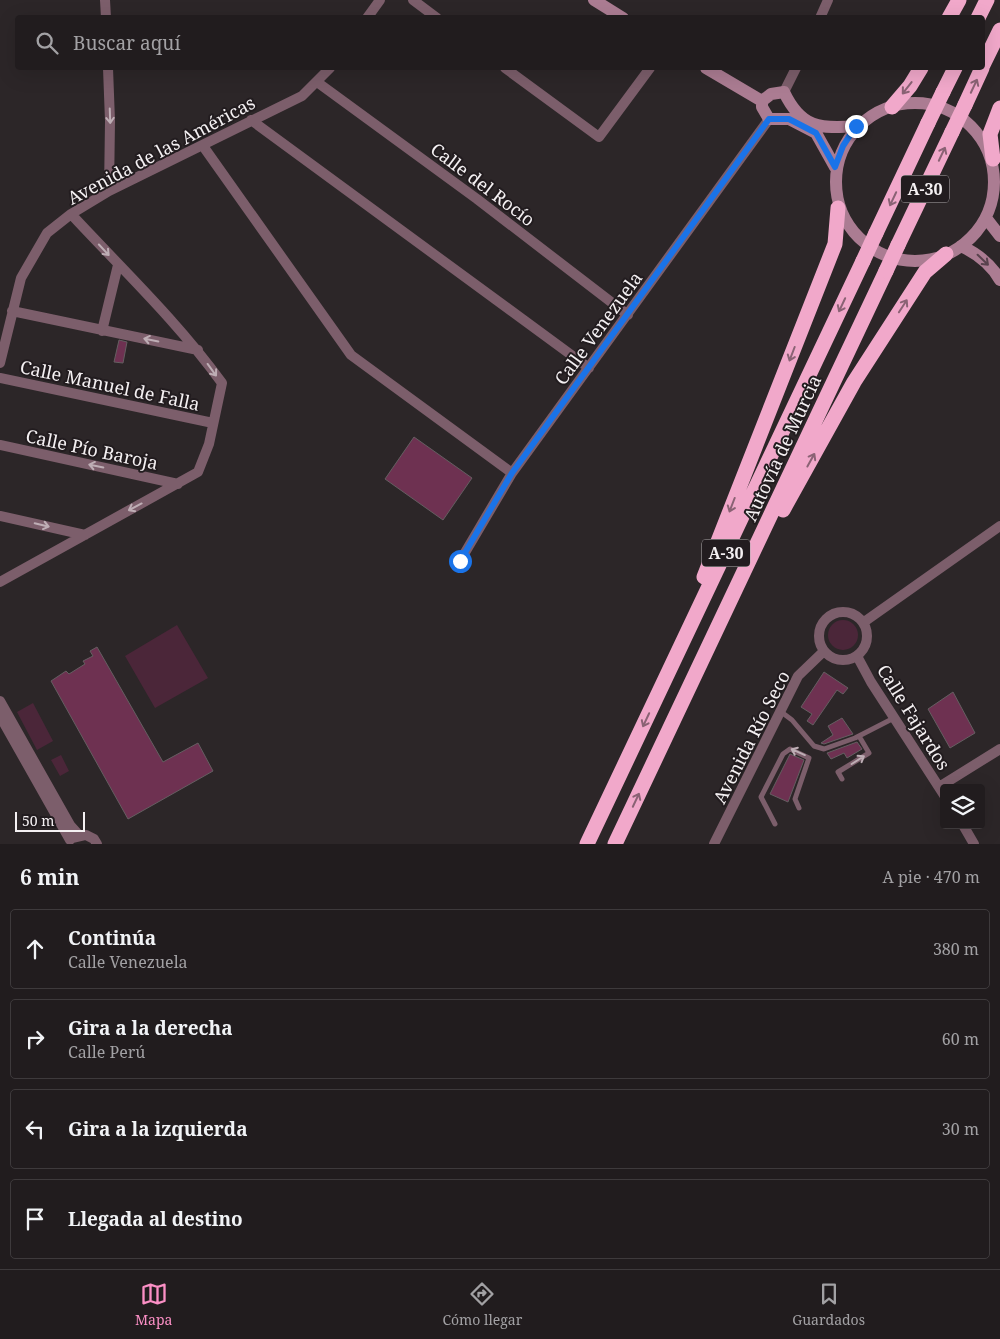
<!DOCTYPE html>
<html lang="es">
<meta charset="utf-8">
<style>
body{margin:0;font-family:"Noto Serif",serif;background:#2d292b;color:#f1f3f6}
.controls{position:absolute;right:15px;bottom:15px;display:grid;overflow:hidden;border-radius:5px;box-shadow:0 5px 20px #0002}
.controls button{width:45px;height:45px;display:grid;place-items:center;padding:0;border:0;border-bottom:1px solid #3e3a3c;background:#211c1e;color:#f1f3f6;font:25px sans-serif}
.scale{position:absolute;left:15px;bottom:12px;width:70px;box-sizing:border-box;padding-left:5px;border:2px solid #f4f0f2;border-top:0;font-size:14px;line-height:18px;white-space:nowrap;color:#f4f0f2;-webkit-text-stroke:4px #221c1f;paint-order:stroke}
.stop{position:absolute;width:15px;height:15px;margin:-11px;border:4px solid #1a73e8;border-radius:50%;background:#fff}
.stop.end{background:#1a73e8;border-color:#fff;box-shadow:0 1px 5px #0008}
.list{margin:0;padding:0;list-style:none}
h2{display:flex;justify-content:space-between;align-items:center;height:65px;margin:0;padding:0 20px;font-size:21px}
h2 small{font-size:16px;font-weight:400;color:#a2a1a4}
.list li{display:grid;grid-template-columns:32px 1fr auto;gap:15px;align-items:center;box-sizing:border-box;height:80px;margin:0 10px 10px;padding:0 10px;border:1px solid #3e3a3c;border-radius:5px}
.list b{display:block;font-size:19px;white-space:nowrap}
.list p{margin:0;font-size:16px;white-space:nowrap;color:#a2a1a4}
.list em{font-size:16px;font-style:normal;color:#a2a1a4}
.icon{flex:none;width:28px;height:28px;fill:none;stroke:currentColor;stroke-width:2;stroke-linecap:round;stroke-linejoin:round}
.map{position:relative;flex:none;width:1000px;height:844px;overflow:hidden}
.search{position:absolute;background:#211c1e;box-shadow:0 5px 20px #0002;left:15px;right:15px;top:15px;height:55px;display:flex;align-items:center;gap:12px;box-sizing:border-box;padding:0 18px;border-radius:5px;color:#a2a1a4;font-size:19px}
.sheet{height:425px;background:#211c1e}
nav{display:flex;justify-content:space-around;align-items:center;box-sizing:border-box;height:70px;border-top:1px solid #3e3a3c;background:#211c1e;font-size:14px;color:#a2a1a4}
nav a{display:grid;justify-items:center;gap:2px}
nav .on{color:#fb8fc5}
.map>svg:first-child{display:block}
.green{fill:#4b2639}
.building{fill:#6e3151;stroke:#655e61}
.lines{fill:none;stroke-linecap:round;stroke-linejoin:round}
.lane{stroke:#7c5e6b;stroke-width:5}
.street{stroke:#7c5e6b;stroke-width:10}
.secondary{stroke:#ab7c92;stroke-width:12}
.highway{stroke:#f1a8ca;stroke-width:15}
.highway-bridge{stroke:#f1a8ca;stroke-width:15}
.oneway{stroke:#8a6274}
.oneway2{stroke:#beaeb5}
.oneway3{stroke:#59424d}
.route{stroke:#1a73e8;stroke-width:6}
.labels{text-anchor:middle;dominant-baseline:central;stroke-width:4;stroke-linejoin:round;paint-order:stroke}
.shield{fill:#221c1f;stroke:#b5b0b3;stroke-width:1}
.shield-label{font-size:16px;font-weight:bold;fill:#f4f0f2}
.street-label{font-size:18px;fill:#f4f0f2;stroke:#221c1f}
</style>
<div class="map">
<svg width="1000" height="844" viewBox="0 0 1000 844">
<rect width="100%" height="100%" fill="#2c2628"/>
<path class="green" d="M828 635a15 15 0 1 1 30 0a15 15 0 1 1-30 0Z
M 177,625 L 208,678 L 155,708 L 125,656 Z
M 33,703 L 53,741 L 37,750 L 17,712 Z
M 61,755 L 69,771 L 60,776 L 51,760 Z"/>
<path class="building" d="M 119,340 L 127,342 L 123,363 L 114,362 Z
M 414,437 L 472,478 L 443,520 L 385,479 Z
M 97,647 L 163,762 L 198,743 L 213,771 L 128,819 L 51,681 L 66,671 L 69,674 L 85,664 L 83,661 L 93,656 L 90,651 Z
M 824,672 L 848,688 L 843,694 L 837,690 L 813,725 L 807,721 L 812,714 L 801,707 Z
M 953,692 L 975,733 L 950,748 L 928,709 Z
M 842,718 L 853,734 L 824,744 L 821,743 L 833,735 L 828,726 Z
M 857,742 L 862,749 L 847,758 L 844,753 L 831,759 L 827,753 Z
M 790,754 L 804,760 L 788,802 L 770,794 Z"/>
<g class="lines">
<path class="lane" d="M 780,711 L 792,720 L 814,746 L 824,749 L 855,738 L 894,718
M 842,779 L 838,772 L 869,753 L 859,736
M 775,824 L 761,797 L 783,754 L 790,749 L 809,758 L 795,799 L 799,808"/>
<path class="street" d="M 105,0 L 106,18
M 413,0 L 437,18
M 367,18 L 380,0
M 820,18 L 828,0
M 108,68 L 110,121 L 109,191
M 505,68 L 599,137 L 650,68
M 317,82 L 477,199 L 628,315
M 784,92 L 796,68
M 251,120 L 589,368
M 203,146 L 351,355 L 512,473
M 12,311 L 198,350
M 102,331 L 118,265
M 0,363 L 21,278 L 47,233 L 71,214 L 109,191 L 302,96 L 330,68
M 0,378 L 213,423
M 0,445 L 178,484
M 0,516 L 85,535
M 460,561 L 512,473 L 769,119
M 0,582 L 198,472 L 209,444 L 222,383 C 177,321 122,269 71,214
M819 636a24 24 0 1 1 48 0a24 24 0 1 1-48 0Z
M 864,622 L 1000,526
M 857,656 L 871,682 L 944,795
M 0,701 L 70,825 L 79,835
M 0,716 L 70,840
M 939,787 L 1000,749
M 963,825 L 974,844
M 73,838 L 86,835 L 94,839 L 97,844
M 714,844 L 798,676 L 824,651"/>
<path class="secondary" d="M 594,0 L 623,18
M 706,68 L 762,101
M836 182a79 79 0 1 1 158 0a79 79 0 1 1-158 0Z
M 835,167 L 816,133 L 789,119 L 769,119 L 762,107 L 762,101 L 771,94 L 784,92 C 801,128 820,129 856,126
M 986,218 L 1000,236
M 961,246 C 978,254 991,264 1000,280"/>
<path class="highway" d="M 949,18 L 959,0
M 978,18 L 987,0
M 982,67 L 1000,30
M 943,92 L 955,68
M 965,105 L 982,68
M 892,107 L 910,86 L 921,68
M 993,159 L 990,134 L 1000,108
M 876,233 L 928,123
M 898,245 L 952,132
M 783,510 L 854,382 L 925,272 L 946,254
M 704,577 L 835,244 L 838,208
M 587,844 L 863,261
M 615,844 L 886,271"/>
<path class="highway-bridge" d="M 928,123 L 943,92
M 952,132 L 965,105
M 863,261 L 876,233
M 886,271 L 898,245"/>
</g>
<defs><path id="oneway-shaft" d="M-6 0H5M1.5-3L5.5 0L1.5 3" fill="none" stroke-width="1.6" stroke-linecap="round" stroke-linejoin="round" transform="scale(1.25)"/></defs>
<g class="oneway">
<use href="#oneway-shaft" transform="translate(974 86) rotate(-65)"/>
<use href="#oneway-shaft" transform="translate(907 88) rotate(128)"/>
<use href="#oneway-shaft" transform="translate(942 154) rotate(-65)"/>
<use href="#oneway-shaft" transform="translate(893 199) rotate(115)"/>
<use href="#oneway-shaft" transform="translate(842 305) rotate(115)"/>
<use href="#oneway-shaft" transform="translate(903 306) rotate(-57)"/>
<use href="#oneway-shaft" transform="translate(792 354) rotate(111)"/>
<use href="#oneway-shaft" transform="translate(811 460) rotate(-61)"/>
<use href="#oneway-shaft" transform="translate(732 505) rotate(111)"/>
<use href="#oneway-shaft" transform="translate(646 720) rotate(115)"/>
<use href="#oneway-shaft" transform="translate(636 800) rotate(-65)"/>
</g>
<g class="oneway2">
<use href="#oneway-shaft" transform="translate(110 116) rotate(88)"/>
<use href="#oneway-shaft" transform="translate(104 250) rotate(47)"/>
<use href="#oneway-shaft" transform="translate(151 340) rotate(-168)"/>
<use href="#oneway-shaft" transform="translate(212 370) rotate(54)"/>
<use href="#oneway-shaft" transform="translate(96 466) rotate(-168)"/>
<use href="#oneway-shaft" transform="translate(135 507) rotate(152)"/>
<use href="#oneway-shaft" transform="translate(42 525) rotate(13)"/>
<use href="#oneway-shaft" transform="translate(798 752) rotate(-156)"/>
<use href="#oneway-shaft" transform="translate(858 760) rotate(-32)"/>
</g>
<use class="oneway3" href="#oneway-shaft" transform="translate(983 260) rotate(44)"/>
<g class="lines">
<path class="route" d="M 460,561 L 512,473 L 769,119 L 789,119 L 816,133 L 835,167 L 843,146 L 856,126"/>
</g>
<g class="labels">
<g class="shield">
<rect x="901" y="175.5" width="48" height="27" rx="4"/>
<rect x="702" y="539.5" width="48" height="27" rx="4"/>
</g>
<g class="shield-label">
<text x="925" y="189">A-30</text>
<text x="726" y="553">A-30</text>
</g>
<g class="street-label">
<text transform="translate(161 150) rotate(-28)">Avenida de las Américas</text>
<text transform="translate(483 184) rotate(37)">Calle del Rocío</text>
<text transform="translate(598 328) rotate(-54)">Calle Venezuela</text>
<text transform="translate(110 385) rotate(12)">Calle Manuel de Falla</text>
<text transform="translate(782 448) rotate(-65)">Autovía de Murcia</text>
<text transform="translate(92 449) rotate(12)">Calle Pío Baroja</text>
<text transform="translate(914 717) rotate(58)">Calle Fajardos</text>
<text transform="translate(751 737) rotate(-63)">Avenida Río Seco</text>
</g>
</g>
</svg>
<div class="controls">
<button><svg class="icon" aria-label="layers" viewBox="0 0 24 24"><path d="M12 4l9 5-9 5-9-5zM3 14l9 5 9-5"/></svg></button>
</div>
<div class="scale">50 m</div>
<div class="stop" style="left:460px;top:561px"></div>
<div class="stop end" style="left:856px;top:126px"></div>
<div class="search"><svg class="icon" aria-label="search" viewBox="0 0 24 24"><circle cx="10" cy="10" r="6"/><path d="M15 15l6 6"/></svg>Buscar aquí</div>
</div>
<section class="sheet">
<h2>6 min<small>A pie · 470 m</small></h2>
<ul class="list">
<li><svg class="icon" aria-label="ahead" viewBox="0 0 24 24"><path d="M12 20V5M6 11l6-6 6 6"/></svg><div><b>Continúa</b><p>Calle Venezuela</p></div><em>380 m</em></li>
<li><svg class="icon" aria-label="right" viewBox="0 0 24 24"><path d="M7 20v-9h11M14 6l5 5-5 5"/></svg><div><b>Gira a la derecha</b><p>Calle Perú</p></div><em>60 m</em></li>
<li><svg class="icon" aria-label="left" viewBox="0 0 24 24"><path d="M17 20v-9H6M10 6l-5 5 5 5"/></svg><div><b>Gira a la izquierda</b></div><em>30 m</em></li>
<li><svg class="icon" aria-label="arrive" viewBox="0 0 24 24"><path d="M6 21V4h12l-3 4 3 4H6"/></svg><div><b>Llegada al destino</b></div></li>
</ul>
</section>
<nav>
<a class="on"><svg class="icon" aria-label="map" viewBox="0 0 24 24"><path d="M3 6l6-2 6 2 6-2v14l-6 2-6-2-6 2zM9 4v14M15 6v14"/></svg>Mapa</a>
<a><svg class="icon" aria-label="directions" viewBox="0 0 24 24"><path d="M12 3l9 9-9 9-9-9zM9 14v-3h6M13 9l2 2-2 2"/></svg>Cómo llegar</a>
<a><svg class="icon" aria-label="saved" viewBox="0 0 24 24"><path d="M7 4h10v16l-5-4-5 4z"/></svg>Guardados</a>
</nav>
